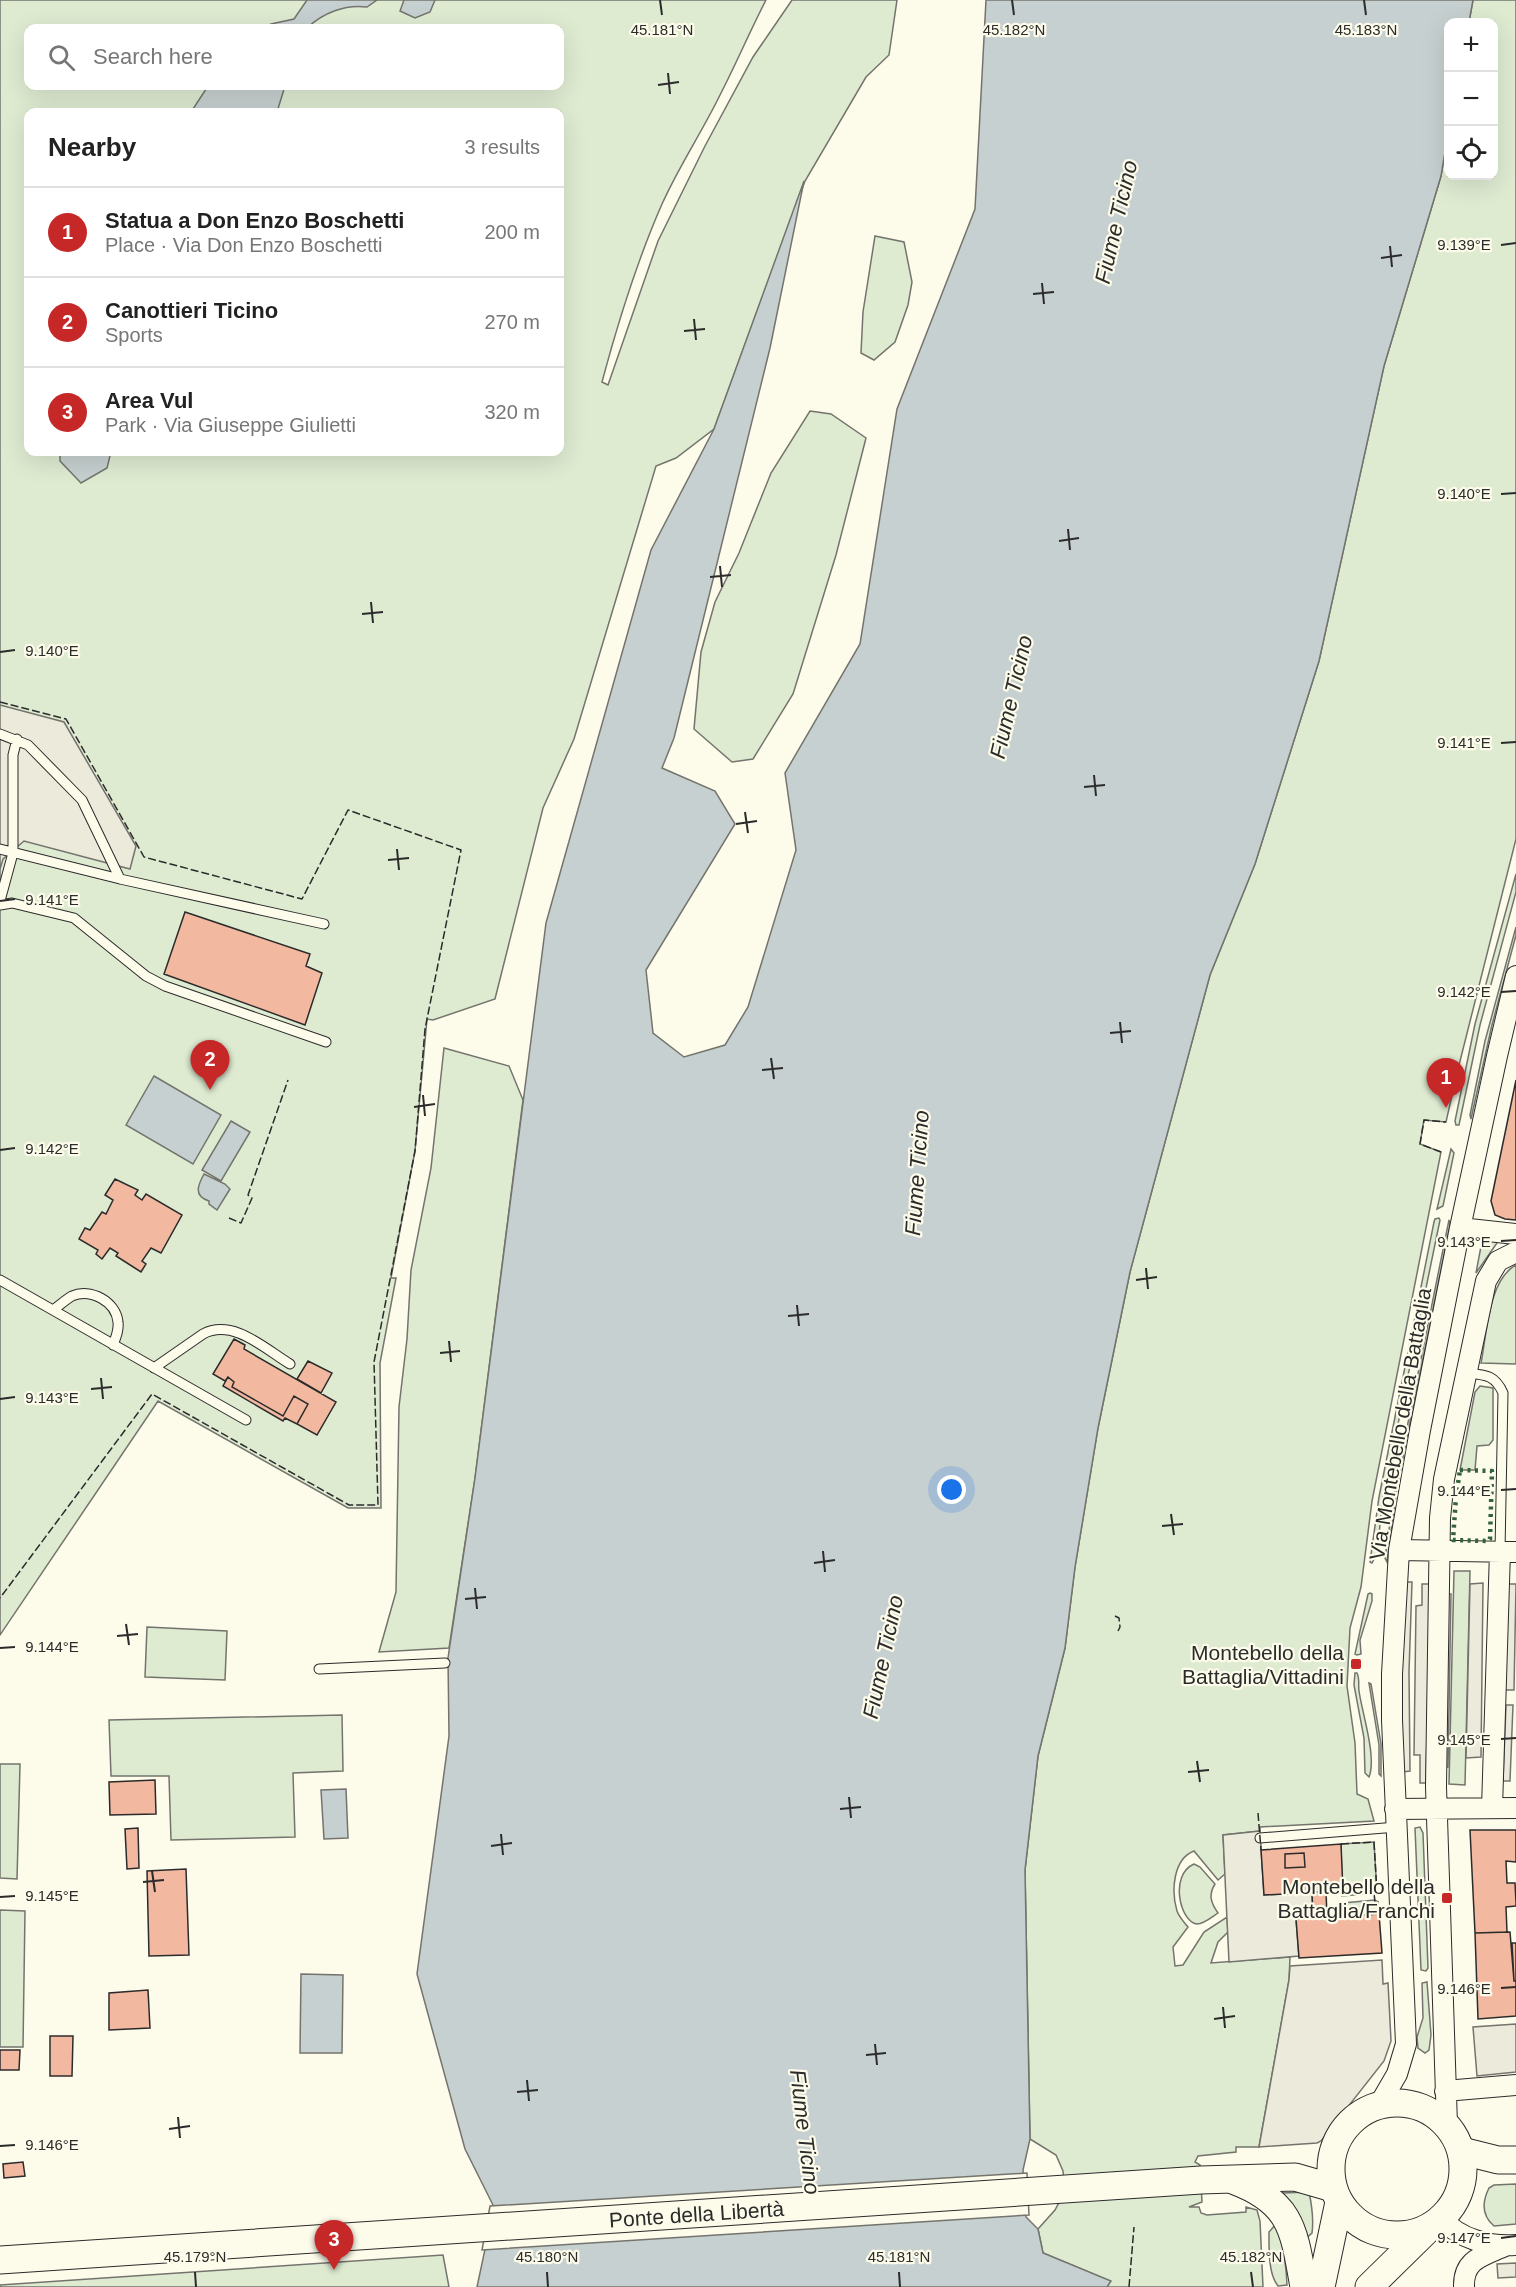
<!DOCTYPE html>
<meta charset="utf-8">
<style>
body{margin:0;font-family:Helvetica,sans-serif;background:#f2f2f2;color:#222}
.controls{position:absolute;right:18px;top:18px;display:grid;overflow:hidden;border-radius:12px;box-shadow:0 6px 24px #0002}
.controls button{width:54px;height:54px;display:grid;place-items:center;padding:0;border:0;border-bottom:2px solid #e0e0e0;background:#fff;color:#222;font:30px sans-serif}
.you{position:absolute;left:952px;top:1490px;width:21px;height:21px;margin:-15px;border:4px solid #fff;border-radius:50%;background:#1a73e8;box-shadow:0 0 0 9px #1a73e833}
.badge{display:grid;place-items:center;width:39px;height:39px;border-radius:50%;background:#c62828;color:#fff;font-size:20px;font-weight:700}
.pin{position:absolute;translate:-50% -50px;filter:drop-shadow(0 2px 3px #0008)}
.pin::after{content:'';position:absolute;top:32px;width:21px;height:18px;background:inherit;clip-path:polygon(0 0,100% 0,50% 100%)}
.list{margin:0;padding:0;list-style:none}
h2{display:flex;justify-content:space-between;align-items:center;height:78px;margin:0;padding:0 24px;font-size:26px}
h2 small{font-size:20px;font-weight:400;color:#767676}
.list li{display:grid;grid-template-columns:39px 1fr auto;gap:18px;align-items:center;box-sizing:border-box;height:90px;padding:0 24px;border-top:2px solid #e0e0e0}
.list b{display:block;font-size:22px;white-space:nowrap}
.list p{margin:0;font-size:20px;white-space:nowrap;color:#767676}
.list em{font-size:20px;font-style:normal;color:#767676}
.icon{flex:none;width:33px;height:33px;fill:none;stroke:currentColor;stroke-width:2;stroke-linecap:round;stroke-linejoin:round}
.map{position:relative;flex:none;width:1516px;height:2287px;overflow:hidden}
.search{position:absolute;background:#fff;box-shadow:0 6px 24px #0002;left:24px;top:24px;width:540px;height:66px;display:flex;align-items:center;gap:15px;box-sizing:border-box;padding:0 21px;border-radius:12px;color:#767676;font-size:22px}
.panel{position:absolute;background:#fff;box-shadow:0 6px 24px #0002;left:24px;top:108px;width:540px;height:348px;border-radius:12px}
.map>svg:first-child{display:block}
.green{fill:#deebd1;stroke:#74746e;stroke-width:1.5;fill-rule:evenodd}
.parking{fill:#eceadb;stroke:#74746e;stroke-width:1.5}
.water{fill:#c7d0d0;stroke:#74746e;stroke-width:1.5}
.pier{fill:#fdfbea;stroke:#74746e;stroke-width:1.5}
.building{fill:#f2b8a0;stroke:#2b2b2b;stroke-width:1.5;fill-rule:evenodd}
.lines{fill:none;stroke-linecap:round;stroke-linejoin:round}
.service-casing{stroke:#2b2b2b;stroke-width:11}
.minor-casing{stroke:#2b2b2b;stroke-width:22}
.secondary-casing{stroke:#2b2b2b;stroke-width:29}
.service{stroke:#fdfbea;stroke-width:9}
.minor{stroke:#fdfbea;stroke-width:20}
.secondary{stroke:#fdfbea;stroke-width:27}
.hedge{stroke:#34623c;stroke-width:4.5;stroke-dasharray:3 4.5;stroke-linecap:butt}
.fence{stroke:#2b2b2b;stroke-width:1.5;stroke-dasharray:8 3;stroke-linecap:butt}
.ticks{fill:none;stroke:#2b2b2b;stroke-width:2}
.poi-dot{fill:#c62828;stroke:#fdfbea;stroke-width:2}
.labels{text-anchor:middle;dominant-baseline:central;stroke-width:4.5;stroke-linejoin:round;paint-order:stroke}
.street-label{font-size:21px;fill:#2b2b2b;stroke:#fdfbea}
.poi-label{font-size:21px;fill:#2b2b2b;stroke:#fdfbea;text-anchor:end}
.water-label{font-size:22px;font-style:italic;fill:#2b2b2b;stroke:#fdfbea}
.ticks-label{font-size:15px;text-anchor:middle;fill:#2b2b2b;stroke:#fdfbea;stroke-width:4.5;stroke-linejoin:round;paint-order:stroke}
</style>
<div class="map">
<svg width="1516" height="2287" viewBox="0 0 1516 2287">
<rect width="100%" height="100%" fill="#fdfbea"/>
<path class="green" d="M 0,0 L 766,0 C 750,31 736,64 720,95 C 702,132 679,166 662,204 C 637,261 618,322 602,382 L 608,385 L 658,241 L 705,146 L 753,57 L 792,0 L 897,0 L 889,55 L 866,77 L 805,181 L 714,429 L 676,458 L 656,466 L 574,739 L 543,808 L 495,999 L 433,1020 L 427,1019 L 415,1151 L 391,1278 L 396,1278 L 380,1363 L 381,1508 L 348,1508 L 158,1401 L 0,1635 ZM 28,28 L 560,28 L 560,86 L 28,86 ZM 28,112 L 560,112 L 560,452 L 28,452 Z
M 1473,0 L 1516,0 L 1516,839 L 1458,1069 L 1446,1122 L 1424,1120 L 1420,1144 L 1441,1152 L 1372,1501 L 1361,1587 L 1350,1628 L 1347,1686 L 1355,1743 L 1357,1794 L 1368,1799 L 1374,1821 L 1260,1827 L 1260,1831 L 1223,1835 L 1225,1874 L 1218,1880 L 1194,1851 C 1173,1859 1171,1891 1177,1911 C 1179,1917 1184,1922 1188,1927 L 1173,1947 L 1175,1966 L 1183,1965 L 1204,1932 L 1227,1917 L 1228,1932 L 1218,1942 L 1211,1963 L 1290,1957 L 1289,1980 L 1259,2147 L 1236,2147 L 1236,2152 L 1198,2156 L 1195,2162 L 1200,2165 L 1202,2202 L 1189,2207 L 1199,2207 L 1201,2213 L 1207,2215 L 1246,2212 L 1246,2207 L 1257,2210 L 1260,2221 L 1263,2287 L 1107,2287 L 1110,2281 L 1043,2253 L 1038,2229 L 1055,2210 L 1065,2191 L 1063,2171 L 1056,2155 L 1030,2139 L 1025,1870 L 1038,1756 L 1065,1648 L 1075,1567 L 1098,1428 L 1130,1272 L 1210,975 L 1255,864 L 1319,661 L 1384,366 L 1441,176 L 1448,134 L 1448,176 L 1494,176 L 1494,22 L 1469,22 Z
M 875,236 L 904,242 L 912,282 L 908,305 L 895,342 L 874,360 L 861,353 L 863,312 Z
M 810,411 L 831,414 L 866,438 L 836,555 L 793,694 L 753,759 L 732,762 L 694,729 L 701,652 L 715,602 L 739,553 L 771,473 Z
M 1516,874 L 1516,892 L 1480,1025 L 1459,1125 L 1456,1125 L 1455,1121 L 1475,1024 Z
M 1516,927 L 1516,935 L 1492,1025 L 1471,1119 L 1470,1115 L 1485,1041 Z
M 444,1048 L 509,1066 L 523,1100 L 475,1478 L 449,1648 L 379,1652 L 396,1592 L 399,1407 L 407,1339 L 411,1270 L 431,1168 Z
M 1451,1149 L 1454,1153 L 1443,1206 L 1437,1209 Z
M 1439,1218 L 1440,1220 L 1383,1497 L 1377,1553 L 1372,1563 L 1370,1562 L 1379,1497 L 1434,1222 L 1435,1219 Z
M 1449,1220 L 1450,1225 L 1397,1487 L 1387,1562 L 1385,1558 L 1395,1487 Z
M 1487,1240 L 1497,1241 L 1497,1243 L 1476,1273 L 1482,1241 Z
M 1516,1265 L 1516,1364 L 1481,1363 C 1487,1334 1488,1280 1516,1265 Z
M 1480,1386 L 1493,1388 L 1493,1440 L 1489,1445 L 1477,1446 L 1475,1470 L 1460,1470 L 1475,1392 Z
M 1454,1571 L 1470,1571 L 1465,1785 L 1449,1784 Z
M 1370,1593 L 1372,1594 L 1372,1601 L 1360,1640 L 1361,1654 L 1357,1655 L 1355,1654 L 1368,1594 Z
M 147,1627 L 227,1631 L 225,1680 L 145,1677 Z
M 1355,1673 L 1357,1673 C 1360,1679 1358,1685 1359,1691 C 1362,1713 1377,1757 1369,1777 L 1365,1773 L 1364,1738 L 1354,1685 Z
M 1369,1683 L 1371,1684 L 1381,1744 L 1381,1776 L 1379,1774 L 1379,1745 Z
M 342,1715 L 343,1771 L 293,1773 L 295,1837 L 171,1840 L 169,1776 L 111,1776 L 109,1720 Z
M 0,1764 L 20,1764 L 17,1879 L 0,1878 Z
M 1420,1827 L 1423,1833 L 1428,1968 L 1426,1971 L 1421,1970 L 1415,1828 Z
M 1374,1842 L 1377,1893 L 1342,1896 L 1341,1844 Z
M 1194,1864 L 1200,1867 L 1215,1884 C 1208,1895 1211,1903 1218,1913 C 1212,1917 1204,1924 1197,1924 C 1180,1922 1169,1875 1194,1864 Z
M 1375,1900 L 1378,1902 L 1379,1914 L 1336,1916 L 1343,1903 Z
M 0,1910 L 25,1911 L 23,2047 L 0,2047 Z
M 1427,1982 L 1431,2035 L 1429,2050 L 1425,2053 L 1418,2048 L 1417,2037 L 1423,2018 L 1422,1983 Z
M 1516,2184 L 1516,2224 L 1494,2226 C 1481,2215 1482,2202 1489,2188 L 1494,2185 Z
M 1309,2192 C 1312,2206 1314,2218 1312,2233 L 1305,2239 L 1282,2193 Z
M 1276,2224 C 1284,2244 1286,2264 1287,2285 L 1278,2286 C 1268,2274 1269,2248 1269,2232 Z
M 443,2255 L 449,2287 L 0,2287 L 0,2285 Z"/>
<path class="parking" d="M 0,705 L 64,722 L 136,846 L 130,869 L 24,841 L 3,859 L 0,869 Z
M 1406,1582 L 1412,1582 L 1409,1672 L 1410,1771 L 1402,1772 L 1401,1672 Z
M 1483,1583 L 1481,1757 L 1466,1758 L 1470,1584 Z
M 1422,1584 L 1430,1584 L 1426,1783 L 1420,1783 L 1420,1755 L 1414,1755 L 1416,1606 L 1422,1605 Z
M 1508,1584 L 1516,1584 L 1514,1690 L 1505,1690 Z
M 1444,1594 L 1451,1594 L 1448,1767 L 1441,1767 Z
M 1506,1705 L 1513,1705 L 1510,1781 L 1503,1781 Z
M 1260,1831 L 1264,1895 L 1312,1892 L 1313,1918 L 1296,1919 L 1299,1956 L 1229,1962 L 1223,1835 Z
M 1382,1960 L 1383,1984 L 1388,1983 L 1390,2021 L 1391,2041 L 1384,2061 L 1321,2141 L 1317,2143 L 1259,2147 L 1289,1980 L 1290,1966 Z
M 1516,2024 L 1516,2072 L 1477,2076 L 1473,2027 Z
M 1516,2263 L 1516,2277 L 1498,2278 L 1497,2264 Z"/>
<path class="water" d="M 307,0 L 377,0 L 367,7 C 345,4 323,13 307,28 L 265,28 L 271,24 L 294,19 Z
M 404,0 L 435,0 L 430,12 L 415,18 L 400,11 Z
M 986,0 L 1473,0 L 1469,22 L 1448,22 L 1448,134 L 1441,176 L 1384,366 L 1319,661 L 1255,864 L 1210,975 L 1130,1272 L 1098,1428 L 1075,1567 L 1065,1648 L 1038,1756 L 1025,1870 L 1030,2139 L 1023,2170 L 1026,2217 L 1038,2229 L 1043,2253 L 1111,2281 L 1107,2287 L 477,2287 L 494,2207 L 465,2149 L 417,1974 L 449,1736 L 448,1658 L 475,1478 L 546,923 L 651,550 L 714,429 L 804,181 L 770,348 L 674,738 L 662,768 L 715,791 L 735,824 L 646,970 L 653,1033 L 684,1057 L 725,1045 L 748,1007 L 796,850 L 785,773 L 860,644 L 897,409 L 975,209 Z
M 208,86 L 285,86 L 277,112 L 191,112 Z
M 60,452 L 111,452 L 107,468 L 81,483 L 60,461 Z
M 154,1076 L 221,1115 L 193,1164 L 126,1125 Z
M 231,1121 L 250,1132 L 221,1181 L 202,1170 Z
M 204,1174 L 225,1184 L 230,1189 L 217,1210 L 209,1204 L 209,1201 C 193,1196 198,1185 204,1174 Z
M 346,1789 L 348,1838 L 324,1839 L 321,1790 Z
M 301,1974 L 343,1975 L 342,2053 L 300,2053 Z"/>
<path class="pier" d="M 1027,2173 L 1029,2215 L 482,2250 L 490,2206 Z"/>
<path class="building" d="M 185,912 L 310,954 L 306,966 L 322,973 L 305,1025 L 164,974 Z
M 1516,1080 L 1516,1220 L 1505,1219 L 1495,1215 L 1491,1201 Z
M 115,1179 L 138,1190 L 135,1195 L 142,1200 L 146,1194 L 182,1215 L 161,1253 L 151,1248 L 142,1261 L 146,1264 L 141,1272 L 116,1256 L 118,1253 L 110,1248 L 102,1259 L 96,1254 L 98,1250 L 79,1239 L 85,1228 L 90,1230 L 102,1212 L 106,1214 L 113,1200 L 105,1195 Z
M 234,1339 L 245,1345 L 244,1349 L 336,1402 L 317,1435 L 297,1424 L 308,1404 L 294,1396 L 283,1416 L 232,1387 L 234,1382 L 228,1377 L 225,1381 L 213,1374 Z
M 308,1361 L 332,1373 L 321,1393 L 297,1379 Z
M 228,1377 L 234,1382 L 232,1387 L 283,1416 L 294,1396 L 308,1404 L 297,1424 L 285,1418 L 283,1421 L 223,1386 Z
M 155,1780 L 156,1814 L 110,1815 L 109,1782 Z
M 138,1828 L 139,1868 L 127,1869 L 125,1829 Z
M 1470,1830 L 1516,1830 L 1516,1862 L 1506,1861 L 1507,1883 L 1515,1883 L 1516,1902 L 1516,1906 L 1506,1907 L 1507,1932 L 1475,1933 Z
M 1341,1844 L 1343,1891 L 1264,1895 L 1261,1850 ZM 1304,1853 L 1305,1867 L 1285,1868 L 1285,1854 Z
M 1304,1853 L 1305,1867 L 1285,1868 L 1285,1854 Z
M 186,1869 L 189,1955 L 149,1956 L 147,1871 Z
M 1326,1891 L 1327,1917 L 1313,1918 L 1312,1892 Z
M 1379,1914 L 1382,1953 L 1299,1958 L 1296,1919 Z
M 1510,1932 L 1514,1981 L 1516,1981 L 1516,2016 L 1478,2019 L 1475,1933 Z
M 1512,1943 L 1516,1943 L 1516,1981 L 1514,1981 Z
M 148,1990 L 150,2028 L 109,2030 L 109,1993 Z
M 50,2036 L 73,2036 L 72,2076 L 50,2076 Z
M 0,2050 L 20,2050 L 19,2070 L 0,2070 Z
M 23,2162 L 25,2176 L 4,2178 L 3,2164 Z"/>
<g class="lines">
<g class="service-casing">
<path id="service" d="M 0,734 L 28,745 L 82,800 L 120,879
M 0,849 L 120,879 L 324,924
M 1,897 L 13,853 L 13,755 L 17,739
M 0,905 L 12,903 L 74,918 L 146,976 L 165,986 L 326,1042
M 0,1280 L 246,1420
M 53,1310 C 59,1306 65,1300 72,1296 C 90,1288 116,1301 118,1322 C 119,1330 116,1337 113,1345
M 154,1368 L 203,1334 C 233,1318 265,1349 290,1364
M 1467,1373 C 1486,1375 1495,1375 1503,1393 L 1500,1551
M 319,1669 L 445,1663
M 1260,1838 L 1397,1827"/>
</g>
<g class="minor-casing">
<path id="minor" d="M 1460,1228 L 1516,1234
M 1399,1550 L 1516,1552
M 1492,1808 L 1500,1551
M 1395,1809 L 1516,1808
M 1445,2091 L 1516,2085
M 1379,2105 L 1397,2074 L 1406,2044 L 1392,1720 L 1392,1674 L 1399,1550 L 1420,1430 L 1460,1228 L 1497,1056 L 1516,976
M 1447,2125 L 1436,1787 L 1440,1518 L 1444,1479 L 1486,1281 L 1498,1261 L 1516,1252
M 1442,2219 C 1459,2239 1490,2247 1516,2245
M 1464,2287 C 1463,2259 1483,2256 1505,2246"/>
</g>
<g class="secondary-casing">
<g id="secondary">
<circle cx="1397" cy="2169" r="66"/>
<path d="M 1462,2151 L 1498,2160 L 1516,2160"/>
<path d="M 1235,2181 C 1293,2203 1294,2232 1304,2287"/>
<path id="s1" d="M 0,2260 L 1201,2180 L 1295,2177 L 1333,2188"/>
<path d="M 1321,2287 L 1339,2202"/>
<path d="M 1369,2287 L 1428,2229"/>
</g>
</g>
<use href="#service" class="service"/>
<use href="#minor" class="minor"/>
<use href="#secondary" class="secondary"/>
<path class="hedge" d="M 1460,1470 L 1492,1471 L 1490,1539 L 1487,1541 L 1453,1540 L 1456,1497 Z"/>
<path class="fence" d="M 0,702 L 66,719 L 144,857 L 302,899 L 348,810 L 461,850 L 425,1029 L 415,1151 L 374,1362 L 378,1505 L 349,1505 L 152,1394 L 0,1598
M 1441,1152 L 1420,1144 L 1424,1120 L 1446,1122
M 229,1218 L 241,1223 L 252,1198 L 248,1195 L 288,1080
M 1115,1616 L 1119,1618 L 1120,1627 L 1118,1631
M 1258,1813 L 1261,1850
M 1341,1844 L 1374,1842 L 1377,1893 L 1374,1893 L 1375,1902 L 1378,1902 L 1379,1914
M 1129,2287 L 1134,2227"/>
</g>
<path class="ticks" d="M 660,0 L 662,15M 1012,0 L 1014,15M 1364,0 L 1366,15M 668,73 L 670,94M 658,85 L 679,82M 1501,245 L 1516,243M 1390,246 L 1392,267M 1381,258 L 1402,255M 1042,283 L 1044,304M 1033,294 L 1054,292M 694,319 L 696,340M 684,331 L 705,329M 1501,494 L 1516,493M 1068,529 L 1070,550M 1059,541 L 1079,538M 720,566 L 722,587M 710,577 L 731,575M 371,602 L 373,623M 362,614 L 383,612M 0,652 L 15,650M 1501,743 L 1516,742M 1094,775 L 1096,796M 1084,787 L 1105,785M 745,812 L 748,833M 736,824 L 757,821M 397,849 L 399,870M 388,860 L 409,858M 0,901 L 15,899M 1501,992 L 1516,991M 1120,1022 L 1122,1043M 1110,1033 L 1131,1031M 771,1058 L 774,1079M 762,1070 L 783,1068M 423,1095 L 425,1116M 414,1107 L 435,1104M 0,1150 L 15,1148M 1501,1241 L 1516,1240M 1146,1268 L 1148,1289M 1136,1280 L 1157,1277M 797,1305 L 799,1326M 788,1316 L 809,1314M 449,1341 L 451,1362M 440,1353 L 460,1351M 101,1378 L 103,1399M 91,1389 L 112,1387M 0,1399 L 15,1397M 1501,1490 L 1516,1489M 1171,1514 L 1174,1535M 1162,1526 L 1183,1524M 823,1551 L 825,1572M 814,1563 L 835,1560M 475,1588 L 477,1609M 465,1599 L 486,1597M 126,1624 L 129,1645M 117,1636 L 138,1634M 0,1648 L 15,1647M 1501,1739 L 1516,1738M 1197,1761 L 1200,1782M 1188,1772 L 1209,1770M 849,1797 L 851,1818M 840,1809 L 861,1807M 501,1834 L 503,1855M 491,1846 L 512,1843M 152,1871 L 155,1892M 143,1882 L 164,1880M 0,1897 L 15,1896M 1501,1988 L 1516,1987M 1223,2007 L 1225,2028M 1214,2019 L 1235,2016M 875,2044 L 877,2065M 866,2055 L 886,2053M 527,2080 L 529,2101M 517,2092 L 538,2090M 178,2117 L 180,2138M 169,2129 L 190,2126M 0,2146 L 15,2145M 1501,2238 L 1516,2236M 195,2272 L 196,2287M 547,2272 L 548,2287M 899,2272 L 900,2287M 1251,2272 L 1253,2287"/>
<g class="poi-dot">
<rect x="1350" y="1658" width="12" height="12" rx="3"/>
<rect x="1441" y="1892" width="12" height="12" rx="3"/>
</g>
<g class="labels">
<g class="street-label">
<text transform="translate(1400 1424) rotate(-80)">Via Montebello della Battaglia</text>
<text stroke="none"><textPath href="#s1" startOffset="698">Ponte della Libertà</textPath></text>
</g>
<g class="poi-label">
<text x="1344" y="1652">Montebello della<tspan x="1344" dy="24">Battaglia/Vittadini</tspan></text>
<text x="1435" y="1886">Montebello della<tspan x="1435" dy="24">Battaglia/Franchi</tspan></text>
</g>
<g class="water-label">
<text transform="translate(1116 222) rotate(-77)">Fiume Ticino</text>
<text transform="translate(1011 697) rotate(-77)">Fiume Ticino</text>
<text transform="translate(917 1173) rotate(-86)">Fiume Ticino</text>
<text transform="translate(883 1657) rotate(-78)">Fiume Ticino</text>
<text transform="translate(805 2132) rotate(83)">Fiume Ticino</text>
</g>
</g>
<g class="ticks-label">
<text x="662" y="35">45.181°N</text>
<text x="1014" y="35">45.182°N</text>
<text x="1366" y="35">45.183°N</text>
<text x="1464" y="250">9.139°E</text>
<text x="1464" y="499">9.140°E</text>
<text x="52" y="656">9.140°E</text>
<text x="1464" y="748">9.141°E</text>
<text x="52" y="905">9.141°E</text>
<text x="1464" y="997">9.142°E</text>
<text x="52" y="1154">9.142°E</text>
<text x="1464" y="1247">9.143°E</text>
<text x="52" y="1403">9.143°E</text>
<text x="1464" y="1496">9.144°E</text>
<text x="52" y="1652">9.144°E</text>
<text x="1464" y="1745">9.145°E</text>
<text x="52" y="1901">9.145°E</text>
<text x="1464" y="1994">9.146°E</text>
<text x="52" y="2150">9.146°E</text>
<text x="1464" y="2243">9.147°E</text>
<text x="195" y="2262">45.179°N</text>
<text x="547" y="2262">45.180°N</text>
<text x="899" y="2262">45.181°N</text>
<text x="1251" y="2262">45.182°N</text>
</g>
</svg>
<div class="controls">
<button>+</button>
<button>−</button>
<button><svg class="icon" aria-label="locate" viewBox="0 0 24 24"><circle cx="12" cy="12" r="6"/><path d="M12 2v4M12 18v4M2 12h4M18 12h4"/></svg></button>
</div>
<div class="you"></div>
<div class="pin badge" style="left:1446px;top:1108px">1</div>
<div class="pin badge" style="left:210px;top:1090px">2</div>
<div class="pin badge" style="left:334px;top:2270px">3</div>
<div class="search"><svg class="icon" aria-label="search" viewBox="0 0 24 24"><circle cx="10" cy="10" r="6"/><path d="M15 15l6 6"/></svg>Search here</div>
<section class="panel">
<h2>Nearby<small>3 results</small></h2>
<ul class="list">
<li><span class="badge">1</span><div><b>Statua a Don Enzo Boschetti</b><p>Place · Via Don Enzo Boschetti</p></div><em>200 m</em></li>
<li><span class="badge">2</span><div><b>Canottieri Ticino</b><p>Sports</p></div><em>270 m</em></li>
<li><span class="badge">3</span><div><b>Area Vul</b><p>Park · Via Giuseppe Giulietti</p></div><em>320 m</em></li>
</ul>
</section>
</div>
